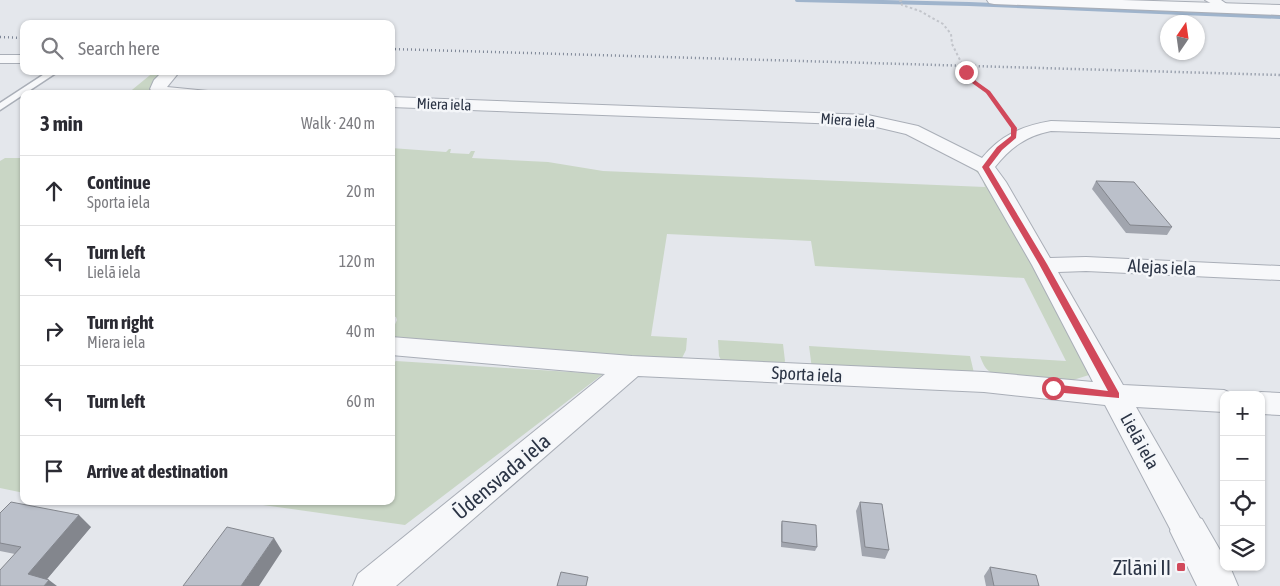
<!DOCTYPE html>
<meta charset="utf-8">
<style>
body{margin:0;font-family:"Asap Condensed",sans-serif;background:#f2f2f3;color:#2b2b33}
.controls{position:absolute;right:15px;bottom:15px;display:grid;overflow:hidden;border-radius:10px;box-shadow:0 1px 4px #0004}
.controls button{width:45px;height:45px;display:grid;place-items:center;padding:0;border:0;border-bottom:1px solid #e1e1e2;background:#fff;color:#2b2b33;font:25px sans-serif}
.compass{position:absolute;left:1160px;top:15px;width:45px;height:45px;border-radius:50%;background:#fff;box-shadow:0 1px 4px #0004;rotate:13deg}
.stop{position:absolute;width:15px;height:15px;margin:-11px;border:4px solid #d1495b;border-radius:50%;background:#fff}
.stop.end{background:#d1495b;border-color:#fff;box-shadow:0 1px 5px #0008}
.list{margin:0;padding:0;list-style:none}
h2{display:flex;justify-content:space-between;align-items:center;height:65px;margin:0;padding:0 20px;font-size:21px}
h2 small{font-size:16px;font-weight:400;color:#7c7c81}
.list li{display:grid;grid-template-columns:32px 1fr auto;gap:15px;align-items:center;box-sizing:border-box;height:70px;padding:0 20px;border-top:1px solid #e1e1e2}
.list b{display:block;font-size:19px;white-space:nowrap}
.list p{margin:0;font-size:16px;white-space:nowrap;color:#7c7c81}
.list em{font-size:16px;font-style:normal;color:#7c7c81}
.icon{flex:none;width:28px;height:28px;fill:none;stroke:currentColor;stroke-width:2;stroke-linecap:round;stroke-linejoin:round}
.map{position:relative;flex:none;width:1280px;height:586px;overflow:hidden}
.search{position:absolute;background:#fff;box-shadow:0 1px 4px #0004;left:20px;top:20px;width:375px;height:55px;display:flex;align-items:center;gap:12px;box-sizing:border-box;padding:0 18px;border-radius:10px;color:#7c7c81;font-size:19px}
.panel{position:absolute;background:#fff;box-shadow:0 1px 4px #0004;left:20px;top:90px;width:375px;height:415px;border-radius:10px}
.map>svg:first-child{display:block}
.green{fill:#c9d6c5}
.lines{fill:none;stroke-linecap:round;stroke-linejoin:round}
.stream{stroke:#9fb4cc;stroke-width:4}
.service-casing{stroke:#a9aeb7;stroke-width:3}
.minor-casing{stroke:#a9aeb7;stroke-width:2}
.tertiary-casing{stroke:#a9aeb7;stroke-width:2}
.path-far1{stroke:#c2c5cb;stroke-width:2;stroke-dasharray:2.5 2.5;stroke-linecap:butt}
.path{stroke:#c2c5cb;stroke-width:2.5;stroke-dasharray:3 3;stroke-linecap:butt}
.service{fill:#f7f8fa;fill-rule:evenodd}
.minor{fill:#f7f8fa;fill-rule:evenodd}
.tertiary{fill:#f7f8fa;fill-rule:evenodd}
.rail{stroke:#7d8696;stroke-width:2.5;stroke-dasharray:1 3;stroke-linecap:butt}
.wall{fill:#a1a5ae}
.shaded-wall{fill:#83868d}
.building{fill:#bbc0ca;stroke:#83868d}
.route{fill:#d1495b}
.poi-dot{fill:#d1495b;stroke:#f4f6f9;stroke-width:2}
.labels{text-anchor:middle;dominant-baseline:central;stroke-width:5;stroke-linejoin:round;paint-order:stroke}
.far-street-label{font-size:15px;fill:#2b3445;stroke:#f4f6f9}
.street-label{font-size:18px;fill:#2b3445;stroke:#f4f6f9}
.near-street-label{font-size:21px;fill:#2b3445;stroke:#f4f6f9}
.near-poi-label{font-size:21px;fill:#2b3445;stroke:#f4f6f9;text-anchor:end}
</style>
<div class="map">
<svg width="1280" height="586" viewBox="0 0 1280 586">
<rect width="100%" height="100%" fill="#e4e7ec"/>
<path class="green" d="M 155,71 L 166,71 L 159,94 L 127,94 Z
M 391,148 L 446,152 L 449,149 L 451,149 L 450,153 L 469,154 L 471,151 L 475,151 L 472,158 L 548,162 L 603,171 L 985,187 L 981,176 L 970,166 L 981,172 L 1090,369 L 1089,375 L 1073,380 L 1004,376 C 989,374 985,370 980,356 L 1066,361 L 1024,278 L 815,266 L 811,241 L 667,234 L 651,336 L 687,338 L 686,350 L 681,360 L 395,337 L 391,333 L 397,320 L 396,317 L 391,316 Z
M 5,158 L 24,158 L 24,493 L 0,488 L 0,161 Z
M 718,340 L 783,344 L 785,361 L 783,366 L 722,362 L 719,356 Z
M 809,346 L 970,356 L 974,373 L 812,369 Z
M 396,361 L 603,374 L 405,525 L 235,501 L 391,501 L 391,365 Z"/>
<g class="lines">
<path class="stream" d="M 797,0 L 969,4 L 1280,17"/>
<g class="service-casing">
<path id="service" d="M 49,71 L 59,71 L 0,110 L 0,103 Z"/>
</g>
<g class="minor-casing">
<path id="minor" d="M 1205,0 L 1221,0 L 1231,7 L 1225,11 Z
M 0,55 L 24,55 L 24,63 L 0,63 Z
M 163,71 L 180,71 L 167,87 L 208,91 L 210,94 L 155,94 L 150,89 L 154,80 Z
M 391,97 L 868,115 L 918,126 L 982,158 C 1001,135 1022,126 1051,121 L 1280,128 L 1280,138 L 1051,131 C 1026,136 1010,148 995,167 L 1006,182 L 1050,258 L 1086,257 L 1280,266 L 1280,280 L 1086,271 L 1058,272 L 1123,385 L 1224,390 L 1235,395 L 1224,395 L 1224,412 L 1136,407 L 1201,520 L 1205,531 L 1201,542 L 1189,546 L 1177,542 L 1105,405 L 984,392 L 638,376 L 396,586 L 353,586 L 358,574 L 605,374 L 391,355 L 391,337 L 632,356 L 984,372 L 1093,382 L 1032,265 L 978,171 L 906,134 L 868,125 L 391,107 Z
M 1261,392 L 1280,393 L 1280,415 L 1261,414 L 1261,395 L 1253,395 Z"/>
</g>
<g class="tertiary-casing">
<path id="tertiary" d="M 987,0 L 1122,0 L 1280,5 L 1280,15 L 994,4 L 989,3 Z
M 1189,514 L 1202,519 L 1224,557 L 1224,567 L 1230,567 L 1238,586 L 1197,586 L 1170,531 L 1176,519 Z"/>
</g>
<path class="path-far1" d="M 902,0 L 900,1 L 902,5 L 920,11 L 943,24 L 951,34 L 952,44 L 966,72 L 974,82 L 992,97"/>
<path class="path" d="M 991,96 L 1011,123"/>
<use href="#service" class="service"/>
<use href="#minor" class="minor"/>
<use href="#tertiary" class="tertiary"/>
<path class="rail" d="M 0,37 L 24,38
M 391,49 L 1280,75"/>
</g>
<path class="wall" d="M 1096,181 L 1172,227 L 1167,235 L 1126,233 L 1092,189 Z
M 860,502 L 889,550 L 885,559 L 862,556 L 856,511 Z
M 0,513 L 91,527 L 47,579 L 0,586 L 15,554 L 0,551 Z
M 782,521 L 817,547 L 815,551 L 781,547 L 781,525 Z
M 990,567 L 1039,586 L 986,586 L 984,576 Z"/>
<path class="shaded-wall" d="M 79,515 L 91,527 L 42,585 L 28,574 Z
M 274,538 L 282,551 L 259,586 L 241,586 Z
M 49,580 L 57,586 L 44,586 Z"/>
<path class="building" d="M 1096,181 L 1134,182 L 1172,227 L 1130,225 Z
M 11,502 L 79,515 L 28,574 L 49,580 L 44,586 L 0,586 L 0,570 L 21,547 L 0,543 L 0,513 Z
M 860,502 L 882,504 L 889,550 L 865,547 Z
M 782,521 L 816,525 L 817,547 L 782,542 Z
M 227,527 L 274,538 L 241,586 L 183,586 Z
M 990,567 L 1036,575 L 1039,586 L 994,586 Z
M 561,572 L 588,577 L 586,586 L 557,586 Z"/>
<path class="route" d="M 964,71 L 968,71 L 976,81 L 990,91 L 1017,128 L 1016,138 L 1002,150 L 989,167 L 1047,264 L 1119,393 L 1119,398 L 1053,392 L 1048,388 L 1053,384 L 1108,391 L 1039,264 L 982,167 L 997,147 L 1011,136 L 1011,128 L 986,93 L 972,83 Z"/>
<rect class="poi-dot" x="1176" y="562" width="10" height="10" rx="2.5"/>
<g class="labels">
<g class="far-street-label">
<text transform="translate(444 104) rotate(2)">Miera iela</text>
<text transform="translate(848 120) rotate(4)">Miera iela</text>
</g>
<g class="street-label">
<text transform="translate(1162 267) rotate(3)">Alejas iela</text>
<text transform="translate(807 374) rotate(3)">Sporta iela</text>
<text transform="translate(1140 441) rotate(61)">Lielā iela</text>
</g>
<g class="near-street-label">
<text transform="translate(501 476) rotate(-40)">Ūdensvada iela</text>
</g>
<g class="near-poi-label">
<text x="1171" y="567">Zīlāni II</text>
</g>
</g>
</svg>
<div class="controls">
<button>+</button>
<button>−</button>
<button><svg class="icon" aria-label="locate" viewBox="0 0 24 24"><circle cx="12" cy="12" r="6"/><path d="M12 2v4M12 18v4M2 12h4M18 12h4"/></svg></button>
<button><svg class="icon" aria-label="layers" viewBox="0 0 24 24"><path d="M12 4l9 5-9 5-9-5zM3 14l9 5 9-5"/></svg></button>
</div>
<svg class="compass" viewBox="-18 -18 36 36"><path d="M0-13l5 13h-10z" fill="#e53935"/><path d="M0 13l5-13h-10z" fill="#7c7c81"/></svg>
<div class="stop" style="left:1053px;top:388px"></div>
<div class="stop end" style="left:966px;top:72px"></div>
<div class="search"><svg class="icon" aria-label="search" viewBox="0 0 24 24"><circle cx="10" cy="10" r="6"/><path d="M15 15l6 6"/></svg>Search here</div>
<section class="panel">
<h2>3 min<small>Walk · 240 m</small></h2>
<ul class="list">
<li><svg class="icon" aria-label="ahead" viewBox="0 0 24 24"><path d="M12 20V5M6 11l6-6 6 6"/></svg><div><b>Continue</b><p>Sporta iela</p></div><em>20 m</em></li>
<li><svg class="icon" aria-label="left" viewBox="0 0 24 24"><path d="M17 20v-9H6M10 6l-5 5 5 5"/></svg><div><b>Turn left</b><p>Lielā iela</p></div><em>120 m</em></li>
<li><svg class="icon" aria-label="right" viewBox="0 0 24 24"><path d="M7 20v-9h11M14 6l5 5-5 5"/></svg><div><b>Turn right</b><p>Miera iela</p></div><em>40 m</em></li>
<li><svg class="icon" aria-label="left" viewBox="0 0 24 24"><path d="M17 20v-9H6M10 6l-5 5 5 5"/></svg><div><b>Turn left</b></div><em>60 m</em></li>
<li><svg class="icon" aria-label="arrive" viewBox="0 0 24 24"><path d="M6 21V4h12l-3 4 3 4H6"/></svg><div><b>Arrive at destination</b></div></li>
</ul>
</section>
</div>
